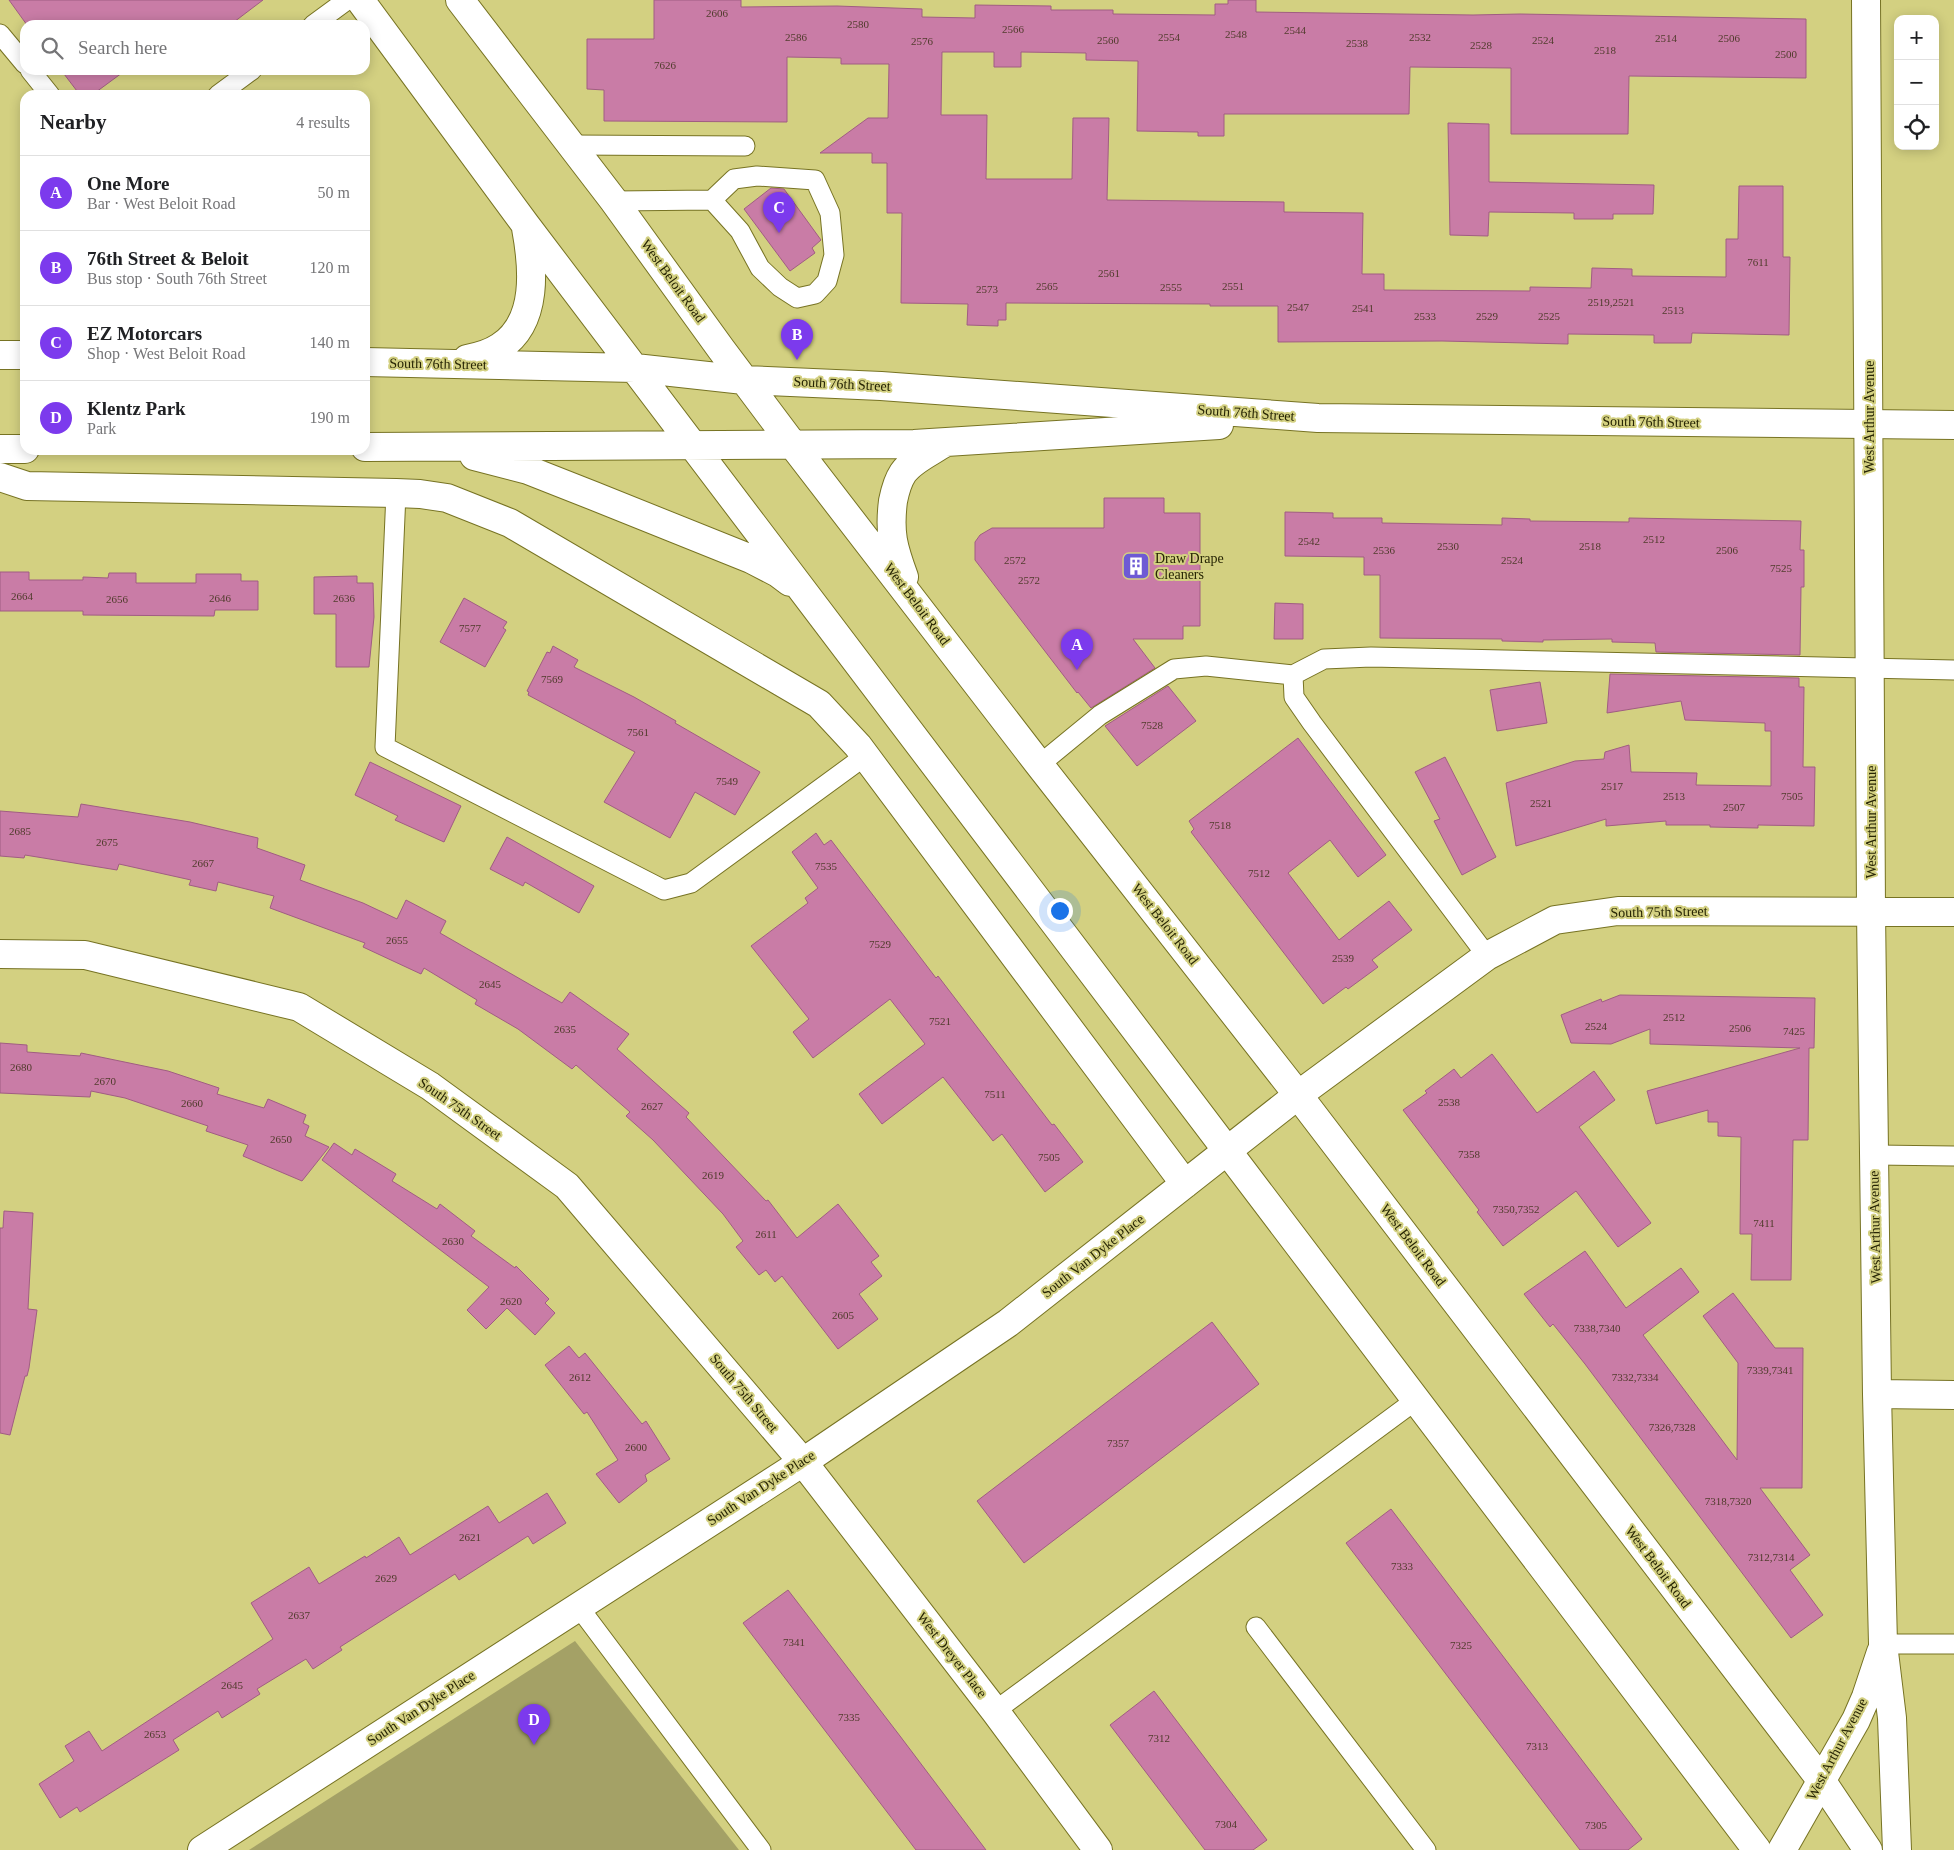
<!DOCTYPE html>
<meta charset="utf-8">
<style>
body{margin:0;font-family:Georgia,serif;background:#f2f2f2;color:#202124}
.controls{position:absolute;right:15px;top:15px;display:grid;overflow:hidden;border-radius:10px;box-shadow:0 2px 12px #0003}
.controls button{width:45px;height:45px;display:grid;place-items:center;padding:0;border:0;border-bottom:1px solid #e0e0e0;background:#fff;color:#202124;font:25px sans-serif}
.you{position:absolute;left:1059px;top:910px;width:18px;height:18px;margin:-12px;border:4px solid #fff;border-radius:50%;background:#1a73e8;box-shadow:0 0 0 8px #1a73e833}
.badge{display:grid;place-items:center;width:32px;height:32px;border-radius:50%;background:#7c3aed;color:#fff;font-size:16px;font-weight:700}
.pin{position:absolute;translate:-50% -41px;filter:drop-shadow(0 1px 2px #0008)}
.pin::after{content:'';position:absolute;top:26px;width:18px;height:15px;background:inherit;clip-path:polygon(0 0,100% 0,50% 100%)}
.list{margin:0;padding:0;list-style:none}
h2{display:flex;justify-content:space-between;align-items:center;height:65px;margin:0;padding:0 20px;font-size:21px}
h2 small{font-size:16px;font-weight:400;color:#757577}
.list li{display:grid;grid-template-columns:32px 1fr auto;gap:15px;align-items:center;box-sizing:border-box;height:75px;padding:0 20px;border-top:1px solid #e0e0e0}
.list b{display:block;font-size:19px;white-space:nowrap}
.list p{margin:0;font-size:16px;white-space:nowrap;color:#757577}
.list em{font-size:16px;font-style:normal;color:#757577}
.icon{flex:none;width:28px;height:28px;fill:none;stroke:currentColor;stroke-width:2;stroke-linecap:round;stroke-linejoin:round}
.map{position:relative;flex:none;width:1954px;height:1850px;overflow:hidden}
.search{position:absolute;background:#fff;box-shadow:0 2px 12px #0003;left:20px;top:20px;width:350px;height:55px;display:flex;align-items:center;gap:12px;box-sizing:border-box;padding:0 18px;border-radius:15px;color:#757577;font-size:19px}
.panel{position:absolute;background:#fff;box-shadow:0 2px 12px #0003;left:20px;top:90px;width:350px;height:365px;border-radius:15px}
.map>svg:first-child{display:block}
.park{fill:#a4a166}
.building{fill:#c97ca6;stroke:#a05d82}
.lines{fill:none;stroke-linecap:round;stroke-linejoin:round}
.service-casing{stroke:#777323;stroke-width:21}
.minor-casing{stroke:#777323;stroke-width:30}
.secondary-casing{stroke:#777323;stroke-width:30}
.service{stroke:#fff;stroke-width:19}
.minor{stroke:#fff;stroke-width:28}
.secondary{stroke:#fff;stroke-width:28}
.labels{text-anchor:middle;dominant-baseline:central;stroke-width:4;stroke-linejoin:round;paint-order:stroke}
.number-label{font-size:11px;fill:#503b2c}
.street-label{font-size:14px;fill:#272504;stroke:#d3d081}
.poi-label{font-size:14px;fill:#272504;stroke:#d3d081;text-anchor:start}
</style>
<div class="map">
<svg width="1954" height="1850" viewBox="0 0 1954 1850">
<rect width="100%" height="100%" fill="#d3d081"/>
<path class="park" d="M 575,1641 L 739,1850 L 249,1850 Z"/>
<path class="building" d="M 9,0 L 263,0 L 230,25 L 27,25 Z
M 654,0 L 741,0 L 741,7 L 837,6 L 922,9 L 922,17 L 975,18 L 975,5 L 1051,6 L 1051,10 L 1113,10 L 1113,14 L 1215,15 L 1215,4 L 1228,4 L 1228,0 L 1256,0 L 1256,12 L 1473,15 L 1520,14 L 1806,19 L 1806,78 L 1629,76 L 1628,134 L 1511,134 L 1511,68 L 1410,67 L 1409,114 L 1224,114 L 1224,136 L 1198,136 L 1198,132 L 1137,131 L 1138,61 L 1086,60 L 1086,53 L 1021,52 L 1021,67 L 994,67 L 994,52 L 942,52 L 941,115 L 987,115 L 986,179 L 1072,179 L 1073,118 L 1109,118 L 1107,200 L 1284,202 L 1284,212 L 1363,213 L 1362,274 L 1384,274 L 1384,290 L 1530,291 L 1530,287 L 1591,288 L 1592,268 L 1632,269 L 1632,276 L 1726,277 L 1726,239 L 1738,239 L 1739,186 L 1783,186 L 1783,257 L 1790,257 L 1789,335 L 1692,333 L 1691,343 L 1654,343 L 1654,335 L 1568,334 L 1568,344 L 1442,341 L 1278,342 L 1278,306 L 1210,306 L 1210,304 L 1006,303 L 1006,320 L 998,320 L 998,326 L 967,325 L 968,304 L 901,303 L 902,213 L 887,213 L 887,163 L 872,163 L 872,153 L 820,153 L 868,118 L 888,118 L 889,64 L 841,64 L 841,58 L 787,57 L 787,122 L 604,121 L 604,90 L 587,89 L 587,39 L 654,39 Z
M 61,70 L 126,70 L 92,95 L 80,95 Z
M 1448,123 L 1489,124 L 1489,182 L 1654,185 L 1653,214 L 1613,214 L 1613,219 L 1574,219 L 1574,213 L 1489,212 L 1488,236 L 1450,235 Z
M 771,188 L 784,189 L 821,240 L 812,248 L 815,253 L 790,271 L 744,209 Z
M 1104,498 L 1164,498 L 1164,513 L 1200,513 L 1200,626 L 1183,626 L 1183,639 L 1133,639 L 1155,668 L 1091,708 L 1078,692 L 1077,693 L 975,560 L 975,542 L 980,535 L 992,528 L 1104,528 Z
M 1285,512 L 1333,513 L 1333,518 L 1382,518 L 1382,523 L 1502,525 L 1502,518 L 1530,519 L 1530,521 L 1629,522 L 1629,518 L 1801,521 L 1800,550 L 1804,550 L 1804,587 L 1801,587 L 1800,655 L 1656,652 L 1655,643 L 1612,642 L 1612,639 L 1543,640 L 1543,642 L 1502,641 L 1502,639 L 1380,638 L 1380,575 L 1364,575 L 1364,557 L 1285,556 Z
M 0,572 L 29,572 L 29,580 L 83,580 L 83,577 L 108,578 L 109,573 L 136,573 L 136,583 L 196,583 L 196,574 L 241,574 L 241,581 L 258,581 L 258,610 L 215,610 L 214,616 L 83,615 L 83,611 L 0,611 Z
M 357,576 L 357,583 L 373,583 L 374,617 L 369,667 L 336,667 L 336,614 L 314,614 L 314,577 Z
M 464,598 L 507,622 L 503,628 L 506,630 L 485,667 L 440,642 Z
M 1275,603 L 1303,604 L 1303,639 L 1274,639 Z
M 553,646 L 578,660 L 574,667 L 634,697 L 676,721 L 675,723 L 760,772 L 735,815 L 695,792 L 670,838 L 604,802 L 635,752 L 528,695 L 529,692 L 527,691 L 547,652 L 550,653 Z
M 1610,674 L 1799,678 L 1799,687 L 1804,687 L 1803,767 L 1815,767 L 1814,826 L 1758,825 L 1758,828 L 1710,827 L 1710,825 L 1666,825 L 1666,821 L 1606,826 L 1606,819 L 1516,846 L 1506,783 L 1575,761 L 1604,759 L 1605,752 L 1629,745 L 1631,772 L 1697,773 L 1696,785 L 1771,786 L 1771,731 L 1765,731 L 1765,723 L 1685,720 L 1681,701 L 1607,713 Z
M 1540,682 L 1547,723 L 1497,731 L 1490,690 Z
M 1168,686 L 1196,721 L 1137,766 L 1105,726 Z
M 1298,738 L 1386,855 L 1358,877 L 1330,840 L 1288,873 L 1339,940 L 1389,901 L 1412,930 L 1372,960 L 1378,967 L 1348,989 L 1346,987 L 1323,1004 L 1191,832 L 1194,829 L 1189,821 Z
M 1445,757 L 1496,857 L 1462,875 L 1434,821 L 1440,819 L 1415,772 Z
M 370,762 L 461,806 L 444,842 L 395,820 L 398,816 L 355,795 Z
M 81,804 L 190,822 L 258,838 L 257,848 L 305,865 L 300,880 L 363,903 L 397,919 L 406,900 L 446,921 L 440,933 L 562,1003 L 570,992 L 629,1034 L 617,1049 L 689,1113 L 686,1117 L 766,1201 L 768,1200 L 797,1238 L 838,1204 L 879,1256 L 871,1262 L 882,1276 L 859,1294 L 878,1319 L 838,1349 L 782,1276 L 775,1282 L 766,1270 L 759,1275 L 736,1247 L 743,1241 L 723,1214 L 653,1140 L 626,1116 L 630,1112 L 576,1065 L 572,1069 L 518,1029 L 475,1004 L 477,1000 L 424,968 L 421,974 L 363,947 L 365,943 L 270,908 L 274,896 L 218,882 L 216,891 L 189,885 L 191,880 L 119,864 L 117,870 L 25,855 L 24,858 L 0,856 L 0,811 L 78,817 Z
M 816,833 L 824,845 L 831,840 L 936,978 L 938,976 L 1052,1125 L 1054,1124 L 1083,1162 L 1045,1192 L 1002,1134 L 993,1141 L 943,1077 L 882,1124 L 859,1094 L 925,1044 L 890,999 L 813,1058 L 793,1032 L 809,1019 L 751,946 L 808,903 L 805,898 L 818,888 L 792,852 Z
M 507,837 L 594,886 L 579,913 L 525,882 L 523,886 L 490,869 Z
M 1620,995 L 1815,998 L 1814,1048 L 1809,1048 L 1808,1140 L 1793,1140 L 1791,1280 L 1751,1280 L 1752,1234 L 1740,1234 L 1741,1137 L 1718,1136 L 1718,1122 L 1708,1122 L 1708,1110 L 1656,1124 L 1647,1091 L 1800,1048 L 1650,1044 L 1650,1029 L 1611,1044 L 1571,1043 L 1561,1015 L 1601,999 L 1602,1002 Z
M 0,1043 L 27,1045 L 27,1052 L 80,1056 L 81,1053 L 168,1071 L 219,1088 L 217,1094 L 264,1108 L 268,1099 L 306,1115 L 303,1123 L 309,1126 L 305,1136 L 329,1147 L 302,1181 L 243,1156 L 248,1145 L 206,1131 L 208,1126 L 125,1098 L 91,1091 L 90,1097 L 0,1093 Z
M 1492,1054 L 1537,1113 L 1594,1071 L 1615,1100 L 1579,1127 L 1651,1223 L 1618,1247 L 1576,1191 L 1503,1246 L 1477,1212 L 1479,1210 L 1403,1110 L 1427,1093 L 1425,1091 L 1454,1069 L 1461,1078 Z
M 334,1143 L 352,1155 L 355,1149 L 396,1174 L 392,1181 L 437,1209 L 440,1204 L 475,1231 L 471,1236 L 515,1268 L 516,1266 L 549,1299 L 545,1303 L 555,1313 L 535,1335 L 507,1308 L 486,1329 L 467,1310 L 489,1287 L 322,1160 Z
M 4,1211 L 33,1213 L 28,1309 L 37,1310 L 29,1368 L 27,1376 L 25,1376 L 10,1435 L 0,1433 L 0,1228 L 3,1228 Z
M 1585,1251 L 1626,1308 L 1681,1268 L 1699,1292 L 1643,1335 L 1737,1460 L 1738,1363 L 1703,1316 L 1733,1293 L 1775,1348 L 1803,1348 L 1802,1488 L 1760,1488 L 1810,1555 L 1790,1570 L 1823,1615 L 1791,1638 L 1585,1364 L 1553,1324 L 1550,1327 L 1524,1294 Z
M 1212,1322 L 1259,1384 L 1024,1563 L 977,1501 Z
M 569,1346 L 579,1358 L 585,1353 L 642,1424 L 646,1421 L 670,1459 L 645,1475 L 647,1481 L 619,1503 L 596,1474 L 618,1460 L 587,1412 L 584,1414 L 545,1365 Z
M 547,1493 L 566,1523 L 533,1544 L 528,1536 L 459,1580 L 455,1574 L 340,1647 L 342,1650 L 313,1669 L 306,1659 L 257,1689 L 260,1694 L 222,1718 L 218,1711 L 173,1740 L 179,1750 L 80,1812 L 77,1807 L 60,1818 L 39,1784 L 74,1761 L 65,1746 L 89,1731 L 102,1751 L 273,1639 L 251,1603 L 309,1567 L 319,1584 L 365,1556 L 366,1558 L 399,1537 L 410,1555 L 488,1506 L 499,1523 Z
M 1391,1509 L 1642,1839 L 1628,1850 L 1580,1850 L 1346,1543 Z
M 788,1590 L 900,1736 L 986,1850 L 916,1850 L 743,1623 Z
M 1154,1691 L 1267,1840 L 1253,1850 L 1205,1850 L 1110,1725 Z"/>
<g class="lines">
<g class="service-casing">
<path id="service" d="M 313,25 L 347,0
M 0,34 L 25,64
M 30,70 L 50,95
M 218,95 L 252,70
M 571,145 L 745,146
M 614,201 L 712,200 L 740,231 L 760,268 L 780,287 L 797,298 L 815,294 L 827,281 L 834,255 L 830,213 L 815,180 L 757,176 L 734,179 L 712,200
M 396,493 L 385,747 L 664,890 L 691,883 L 865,756
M 1039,765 L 1100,715 L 1174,669 L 1206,666 L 1293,675
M 1487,956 L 1312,723 L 1294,697 L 1293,675 L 1324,659 L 1371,657 L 1954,670
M 1875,1155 L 1954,1156
M 578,1606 L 761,1850
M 1256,1627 L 1426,1850
M 1883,1644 L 1954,1644
M 995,1711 L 1416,1400"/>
</g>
<g class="minor-casing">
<path id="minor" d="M 1866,0 L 1871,911 L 1877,1394 L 1883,1644 L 1892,1718 L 1897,1850
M 0,477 L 27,486 L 396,493 L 420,494 L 447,498 L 510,523 L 819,704 L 858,746 L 1185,1184
M 0,954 L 85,955 L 299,1007 L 430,1086 L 567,1186 L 803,1462 L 995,1711 L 1098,1850
M 1877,1394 L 1954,1395
M 202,1850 L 803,1462 L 1008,1323 L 1298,1095 L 1487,956 L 1555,920 L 1618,911 L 1954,912
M 1782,1850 L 1856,1720 L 1866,1697 L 1881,1652"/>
</g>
<g class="secondary-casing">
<path id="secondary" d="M 360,0 L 525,224 L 1757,1850
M 460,0 L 614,201 L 721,349 L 793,445 L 1038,763 L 1298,1095 L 1821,1780 L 1868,1850
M 0,355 L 25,355
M 467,359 C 478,357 491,353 500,347 C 539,322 533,266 526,228
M 365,362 L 635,368 L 744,380 L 881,386 L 1318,418 L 1954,425
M 365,447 L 914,444 L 1219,425
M 0,449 L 25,449
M 474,456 L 528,470 L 594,496 L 751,559 L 778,573 L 790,582
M 904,577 C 893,547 889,533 893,501 C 895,491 897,482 903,473 C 912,460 931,452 944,443"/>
</g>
<use href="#service" class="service"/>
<use href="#minor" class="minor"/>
<use href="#secondary" class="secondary"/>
</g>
<defs>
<g id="building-square" transform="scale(1.4375)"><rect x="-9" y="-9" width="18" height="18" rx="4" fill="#6e5ad4" stroke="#d3d081"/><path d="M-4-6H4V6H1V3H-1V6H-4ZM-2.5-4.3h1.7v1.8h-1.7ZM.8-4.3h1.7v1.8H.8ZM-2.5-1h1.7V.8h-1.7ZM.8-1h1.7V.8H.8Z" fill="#fff"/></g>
</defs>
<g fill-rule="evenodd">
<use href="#building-square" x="1136" y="566"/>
</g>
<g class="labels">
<g class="number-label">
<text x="717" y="13">2606</text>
<text x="858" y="24">2580</text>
<text x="1013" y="29">2566</text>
<text x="1295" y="30">2544</text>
<text x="1236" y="34">2548</text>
<text x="796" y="37">2586</text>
<text x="1169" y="37">2554</text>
<text x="1420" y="37">2532</text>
<text x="1666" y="38">2514</text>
<text x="1729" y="38">2506</text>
<text x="1108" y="40">2560</text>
<text x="1543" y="40">2524</text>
<text x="922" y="41">2576</text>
<text x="1357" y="43">2538</text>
<text x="1481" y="45">2528</text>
<text x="1605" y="50">2518</text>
<text x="1786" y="54">2500</text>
<text x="665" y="65">7626</text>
<text x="1758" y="262">7611</text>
<text x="1109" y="273">2561</text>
<text x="1047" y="286">2565</text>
<text x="1233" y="286">2551</text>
<text x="1171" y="287">2555</text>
<text x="987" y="289">2573</text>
<text x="1611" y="302">2519,2521</text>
<text x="1298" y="307">2547</text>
<text x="1363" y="308">2541</text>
<text x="1673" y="310">2513</text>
<text x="1425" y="316">2533</text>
<text x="1487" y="316">2529</text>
<text x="1549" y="316">2525</text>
<text x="1654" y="539">2512</text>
<text x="1309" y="541">2542</text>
<text x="1448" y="546">2530</text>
<text x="1590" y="546">2518</text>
<text x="1384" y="550">2536</text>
<text x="1727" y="550">2506</text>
<text x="1015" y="560">2572</text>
<text x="1512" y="560">2524</text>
<text x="1781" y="568">7525</text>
<text x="1029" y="580">2572</text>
<text x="22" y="596">2664</text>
<text x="220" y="598">2646</text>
<text x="344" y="598">2636</text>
<text x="117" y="599">2656</text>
<text x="470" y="628">7577</text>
<text x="552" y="679">7569</text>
<text x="1152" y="725">7528</text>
<text x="638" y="732">7561</text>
<text x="727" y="781">7549</text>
<text x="1612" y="786">2517</text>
<text x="1674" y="796">2513</text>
<text x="1792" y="796">7505</text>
<text x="1541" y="803">2521</text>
<text x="1734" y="807">2507</text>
<text x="1220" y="825">7518</text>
<text x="20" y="831">2685</text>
<text x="107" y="842">2675</text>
<text x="203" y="863">2667</text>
<text x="826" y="866">7535</text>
<text x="1259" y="873">7512</text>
<text x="397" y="940">2655</text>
<text x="880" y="944">7529</text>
<text x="1343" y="958">2539</text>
<text x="490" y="984">2645</text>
<text x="1674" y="1017">2512</text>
<text x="940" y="1021">7521</text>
<text x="1596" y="1026">2524</text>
<text x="1740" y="1028">2506</text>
<text x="565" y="1029">2635</text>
<text x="1794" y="1031">7425</text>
<text x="21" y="1067">2680</text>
<text x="105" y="1081">2670</text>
<text x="995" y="1094">7511</text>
<text x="1449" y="1102">2538</text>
<text x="192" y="1103">2660</text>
<text x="652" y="1106">2627</text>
<text x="281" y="1139">2650</text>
<text x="1469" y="1154">7358</text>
<text x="1049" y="1157">7505</text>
<text x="713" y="1175">2619</text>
<text x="1516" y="1209">7350,7352</text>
<text x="1764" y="1223">7411</text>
<text x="766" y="1234">2611</text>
<text x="453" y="1241">2630</text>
<text x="511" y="1301">2620</text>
<text x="843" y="1315">2605</text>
<text x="1597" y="1328">7338,7340</text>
<text x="1770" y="1370">7339,7341</text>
<text x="580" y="1377">2612</text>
<text x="1635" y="1377">7332,7334</text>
<text x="1672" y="1427">7326,7328</text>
<text x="1118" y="1443">7357</text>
<text x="636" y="1447">2600</text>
<text x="1728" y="1501">7318,7320</text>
<text x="470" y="1537">2621</text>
<text x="1771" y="1557">7312,7314</text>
<text x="1402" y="1566">7333</text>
<text x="386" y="1578">2629</text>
<text x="299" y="1615">2637</text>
<text x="794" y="1642">7341</text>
<text x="1461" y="1645">7325</text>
<text x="232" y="1685">2645</text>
<text x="849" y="1717">7335</text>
<text x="155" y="1734">2653</text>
<text x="1159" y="1738">7312</text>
<text x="1537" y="1746">7313</text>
<text x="1226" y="1824">7304</text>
<text x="1596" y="1825">7305</text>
</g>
<g class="street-label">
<text transform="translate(673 281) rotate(54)">West Beloit Road</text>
<text transform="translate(438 364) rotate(1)">South 76th Street</text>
<text transform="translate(842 384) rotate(3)">South 76th Street</text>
<text transform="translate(1246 413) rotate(4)">South 76th Street</text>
<text transform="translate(1869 417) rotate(-90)">West Arthur Avenue</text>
<text transform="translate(1651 422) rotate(1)">South 76th Street</text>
<text transform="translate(917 604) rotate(53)">West Beloit Road</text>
<text transform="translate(1871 822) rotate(-90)">West Arthur Avenue</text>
<text transform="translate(1659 912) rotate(-1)">South 75th Street</text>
<text transform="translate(1165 924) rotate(52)">West Beloit Road</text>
<text transform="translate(460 1109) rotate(35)">South 75th Street</text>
<text transform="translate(1875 1227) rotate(-91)">West Arthur Avenue</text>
<text transform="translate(1413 1245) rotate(53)">West Beloit Road</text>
<text transform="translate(1093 1256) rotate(-38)">South Van Dyke Place</text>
<text transform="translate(744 1393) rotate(50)">South 75th Street</text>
<text transform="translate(761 1488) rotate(-33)">South Van Dyke Place</text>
<text transform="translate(1658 1567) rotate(53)">West Beloit Road</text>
<text transform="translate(952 1655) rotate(52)">West Dreyer Place</text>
<text transform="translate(421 1708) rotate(-33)">South Van Dyke Place</text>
<text transform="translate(1837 1749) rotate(-62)">West Arthur Avenue</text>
</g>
<g class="poi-label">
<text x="1155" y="558">Draw Drape<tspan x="1155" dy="16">Cleaners</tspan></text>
</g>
</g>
</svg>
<div class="controls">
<button>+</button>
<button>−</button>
<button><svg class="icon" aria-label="locate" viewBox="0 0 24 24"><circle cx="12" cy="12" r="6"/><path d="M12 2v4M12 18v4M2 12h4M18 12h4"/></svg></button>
</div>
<div class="you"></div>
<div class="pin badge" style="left:1077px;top:670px">A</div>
<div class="pin badge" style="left:797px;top:360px">B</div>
<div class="pin badge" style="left:779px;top:233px">C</div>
<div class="pin badge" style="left:534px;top:1745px">D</div>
<div class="search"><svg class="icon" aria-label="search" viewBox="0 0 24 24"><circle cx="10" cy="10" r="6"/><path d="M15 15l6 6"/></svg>Search here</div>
<section class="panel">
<h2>Nearby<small>4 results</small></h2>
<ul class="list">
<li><span class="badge">A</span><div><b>One More</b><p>Bar · West Beloit Road</p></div><em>50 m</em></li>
<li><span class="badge">B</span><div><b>76th Street &amp; Beloit</b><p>Bus stop · South 76th Street</p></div><em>120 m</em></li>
<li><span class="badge">C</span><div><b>EZ Motorcars</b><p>Shop · West Beloit Road</p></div><em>140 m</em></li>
<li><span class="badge">D</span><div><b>Klentz Park</b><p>Park</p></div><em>190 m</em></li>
</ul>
</section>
</div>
